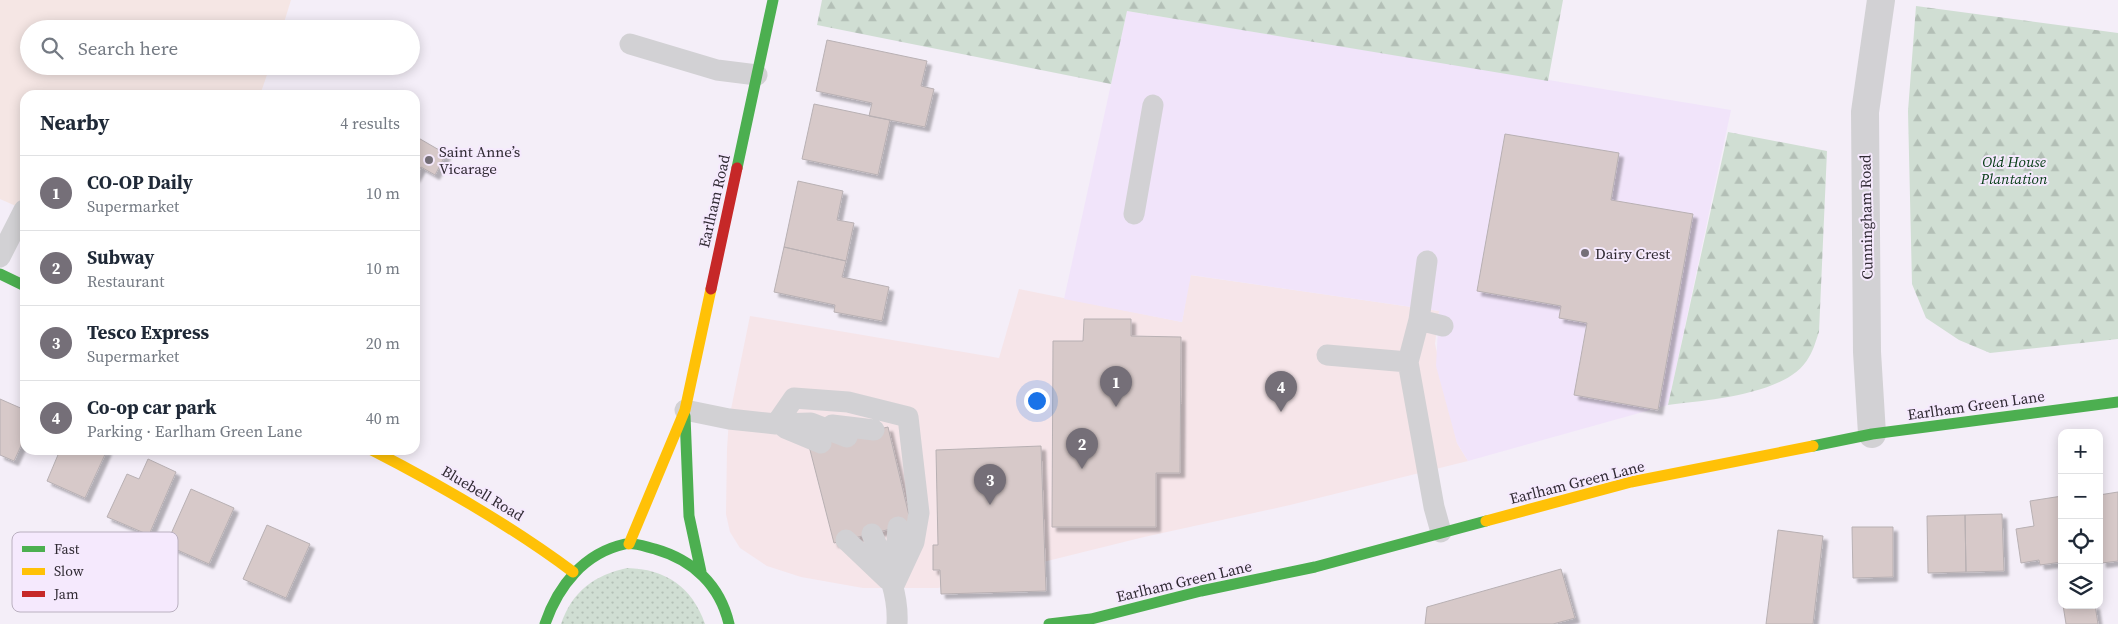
<!DOCTYPE html>
<meta charset="utf-8">
<style>
body{margin:0;font-family:"Source Serif 4",serif;background:#f2f2f3;color:#1f2937}
.controls{position:absolute;right:15px;bottom:15px;display:grid;overflow:hidden;border-radius:10px;box-shadow:0 2px 12px #0003}
.controls button{width:45px;height:45px;display:grid;place-items:center;padding:0;border:0;border-bottom:1px solid #e0e1e3;background:#fff;color:#1f2937;font:25px sans-serif}
.you{position:absolute;left:1036px;top:400px;width:18px;height:18px;margin:-12px;border:4px solid #fff;border-radius:50%;background:#1a73e8;box-shadow:0 0 0 8px #1a73e833}
.badge{display:grid;place-items:center;width:32px;height:32px;border-radius:50%;background:#756f78;color:#fff;font-size:16px;font-weight:700}
.pin{position:absolute;translate:-50% -41px;filter:drop-shadow(0 1px 2px #0008)}
.pin::after{content:'';position:absolute;top:26px;width:18px;height:15px;background:inherit;clip-path:polygon(0 0,100% 0,50% 100%)}
.list{margin:0;padding:0;list-style:none}
h2{display:flex;justify-content:space-between;align-items:center;height:65px;margin:0;padding:0 20px;font-size:21px}
h2 small{font-size:16px;font-weight:400;color:#747a83}
.list li{display:grid;grid-template-columns:32px 1fr auto;gap:15px;align-items:center;box-sizing:border-box;height:75px;padding:0 20px;border-top:1px solid #e0e1e3}
.list b{display:block;font-size:19px;white-space:nowrap}
.list p{margin:0;font-size:16px;white-space:nowrap;color:#747a83}
.list em{font-size:16px;font-style:normal;color:#747a83}
.icon{flex:none;width:28px;height:28px;fill:none;stroke:currentColor;stroke-width:2;stroke-linecap:round;stroke-linejoin:round}
.map{position:relative;flex:none;width:2118px;height:624px;overflow:hidden}
.search{position:absolute;background:#fff;box-shadow:0 2px 12px #0003;left:20px;top:20px;width:400px;height:55px;display:flex;align-items:center;gap:12px;box-sizing:border-box;padding:0 18px;border-radius:28px;color:#747a83;font-size:19px}
.panel{position:absolute;background:#fff;box-shadow:0 2px 12px #0003;left:20px;top:90px;width:400px;height:365px;border-radius:15px}
.map>svg:first-child{display:block}
.commercial{fill:#f6e5e9}
.built{fill:#f1e4fa}
.education{fill:#f5e6e4}
.grass{fill:url(#grass-dots)}
.forest{fill:url(#forest-firs)}
.building{fill:#d7c9c9;stroke:#b8b0b3;filter:url(#shadow)}
.lines{fill:none;stroke-linecap:round;stroke-linejoin:round}
.lane{stroke:#d2d1d4;stroke-width:21}
.street{stroke:#d2d1d4;stroke-width:28}
.fast{stroke:#4caf50;stroke-width:11}
.slow{stroke:#ffc107;stroke-width:11}
.jam{stroke:#c62828;stroke-width:11}
.poi-dot{fill:#756f78;stroke:#f5e9fd;stroke-width:2}
.labels{text-anchor:middle;dominant-baseline:central;stroke-width:4;stroke-linejoin:round;paint-order:stroke}
.poi-label{font-size:15px;fill:#302a33;stroke:#f5e9fd;text-anchor:start}
.park-label{font-size:15px;font-style:italic;fill:#043a13;stroke:#f5e9fd}
.street-label{font-size:15px;fill:#302a33;stroke:#f5e9fd}
.key{fill:#f5e9fd;stroke:#bab0c0;stroke-width:1}
.key-label{font-size:14px;fill:#302a33}
</style>
<div class="map">
<svg width="2118" height="624" viewBox="0 0 2118 624">
<defs>
<pattern id="grass-dots" width="8" height="8" patternUnits="userSpaceOnUse" patternTransform="scale(1.25)"><rect width="8" height="8" fill="#d0ded3"/><path d="M2 2h.1M6 6h.1" fill="none" stroke="#b3bfb6" stroke-width="1.8" stroke-linecap="round"/></pattern>
<pattern id="forest-firs" width="22" height="20" patternUnits="userSpaceOnUse" patternTransform="scale(1.25)"><rect width="22" height="20" fill="#d0ded3"/><path d="M5 1l3.5 6h-7zM16 11l3.5 6h-7z" fill="#b3bfb6"/></pattern>
<filter id="shadow"><feDropShadow dx="4.5" dy="4.5" stdDeviation="1" flood-color="#0004"/></filter>
</defs>
<rect width="100%" height="100%" fill="#f4eef8"/>
<path class="commercial" d="M 1190,275 L 1439,311 L 1435,344 L 1457,443 L 1468,461 L 1290,505 L 1144,537 L 938,588 L 863,588 L 801,577 L 767,566 L 740,548 L 730,532 L 726,514 L 727,449 L 729,419 L 750,316 L 999,358 L 1019,289 L 1182,322 Z"/>
<path class="built" d="M 1127,11 L 1731,110 L 1668,405 L 1468,461 L 1457,443 L 1436,366 L 1439,311 L 1191,275 L 1182,322 L 1064,299 Z"/>
<path class="education" d="M 0,0 L 291,0 L 282,29 L 29,29 L 29,66 L 270,66 L 260,95 L 25,95 L 25,210 L 0,199 Z"/>
<path class="grass" d="M 627,568 C 666,569 692,587 705,624 L 561,624 C 572,591 595,575 627,568 Z"/>
<path class="forest" d="M 822,0 L 1563,0 L 1548,81 L 1127,11 L 1111,84 L 817,25 Z
M 1916,6 L 2118,33 L 2118,339 L 1990,353 L 1959,340 L 1926,318 L 1912,284 L 1908,111 Z
M 1728,132 L 1827,151 L 1819,332 C 1816,340 1814,349 1809,357 C 1789,395 1707,400 1668,405 Z"/>
<path class="building" d="M 827,40 L 927,61 L 921,86 L 934,89 L 925,127 L 869,116 L 872,103 L 816,91 Z
M 814,104 L 890,120 L 878,175 L 802,159 Z
M 1505,134 L 1619,153 L 1611,200 L 1693,214 L 1658,410 L 1574,395 L 1587,323 L 1559,318 L 1561,306 L 1477,291 Z
M 415,136 L 446,154 L 435,175 L 421,167 L 415,178 Z
M 798,181 L 843,191 L 837,220 L 854,223 L 846,261 L 784,247 Z
M 784,247 L 846,261 L 842,277 L 889,287 L 882,321 L 834,312 L 835,305 L 774,292 Z
M 1084,319 L 1131,319 L 1131,336 L 1181,337 L 1180,473 L 1156,473 L 1156,527 L 1052,527 L 1053,341 L 1083,341 Z
M 0,399 L 25,410 L 25,437 L 14,461 L 0,455 Z
M 888,427 L 911,524 L 834,543 L 809,446 Z
M 1041,446 L 1046,591 L 941,594 L 940,570 L 933,570 L 933,545 L 938,545 L 936,450 Z
M 60,450 L 107,450 L 85,498 L 47,481 Z
M 148,459 L 176,472 L 149,535 L 107,517 L 127,474 L 139,479 Z
M 191,489 L 234,508 L 209,564 L 166,545 Z
M 2118,492 L 2118,561 L 2102,563 L 2099,543 L 2099,495 Z
M 2062,496 L 2062,562 L 2040,565 L 2039,560 L 2021,563 L 2016,529 L 2034,526 L 2030,501 Z
M 2002,514 L 2004,571 L 1966,572 L 1965,515 Z
M 1965,515 L 1966,572 L 1928,573 L 1927,516 Z
M 267,525 L 310,544 L 286,598 L 243,579 Z
M 1852,527 L 1893,527 L 1893,577 L 1853,578 Z
M 1778,530 L 1823,536 L 1813,624 L 1766,624 Z
M 1561,569 L 1575,618 L 1553,624 L 1425,624 L 1427,607 Z
M 2063,605 L 2095,605 L 2098,624 L 2066,624 Z"/>
<g class="lines">
<path class="lane" d="M 630,44 L 717,70 L 757,75
M 1134,214 L 1153,105
M 0,257 L 24,210
M 1427,261 L 1419,320 L 1408,362 L 1434,507 L 1441,532
M 1419,320 L 1443,326
M 1327,355 L 1408,362
M 685,410 L 729,419 L 776,424 L 811,423 L 847,437
M 776,424 L 794,398 L 848,402 L 908,417 L 919,513 L 914,542 L 894,585
M 832,425 L 874,430
M 785,428 L 821,443
M 872,534 C 885,564 899,591 897,624
M 846,540 L 888,580
M 895,572 L 898,527"/>
<path class="street" d="M 1872,434 L 1867,352 L 1865,112 L 1881,0"/>
<path class="fast" d="M 737,168 L 773,0
M 0,274 L 25,286
M 685,416 L 689,516 L 701,572
M 1813,446 L 1872,434 L 2118,402
M 545,624 C 558,586 584,553 625,544 C 635,542 646,547 655,549 C 693,560 720,585 729,624
M 1049,624 L 1091,619 L 1201,591 L 1315,567 L 1486,521"/>
<path class="slow" d="M 372,450 C 442,486 510,525 573,572
M 1486,521 L 1631,482 L 1813,446
M 629,544 L 685,410 L 711,289"/>
<path class="jam" d="M 711,289 L 737,168"/>
</g>
<g class="poi-dot">
<circle cx="429" cy="160" r="5"/>
<circle cx="1585" cy="253" r="5"/>
</g>
<g class="labels">
<g class="poi-label">
<text x="439" y="151">Saint Anne’s<tspan x="439" dy="17">Vicarage</tspan></text>
<text x="1595" y="253">Dairy Crest</text>
</g>
<g class="park-label">
<text x="2014" y="161">Old House<tspan x="2014" dy="17">Plantation</tspan></text>
</g>
<g class="street-label">
<text transform="translate(714 201) rotate(-77)">Earlham Road</text>
<text transform="translate(1866 217) rotate(-91)">Cunningham Road</text>
<text transform="translate(1976 405) rotate(-8)">Earlham Green Lane</text>
<text transform="translate(1577 482) rotate(-14)">Earlham Green Lane</text>
<text transform="translate(483 493) rotate(31)">Bluebell Road</text>
<text transform="translate(1184 581) rotate(-13)">Earlham Green Lane</text>
</g>
</g>
<rect x="12" y="532" width="166" height="80" rx="8" class="key"/>
<rect x="22" y="546" width="23" height="6" fill="#4caf50"/>
<rect x="22" y="568" width="23" height="7" fill="#ffc107"/>
<rect x="22" y="591" width="23" height="6" fill="#c62828"/>
<g class="key-label">
<text x="54" y="554">Fast</text>
<text x="54" y="576">Slow</text>
<text x="54" y="599">Jam</text>
</g>
</svg>
<div class="controls">
<button>+</button>
<button>−</button>
<button><svg class="icon" aria-label="locate" viewBox="0 0 24 24"><circle cx="12" cy="12" r="6"/><path d="M12 2v4M12 18v4M2 12h4M18 12h4"/></svg></button>
<button><svg class="icon" aria-label="layers" viewBox="0 0 24 24"><path d="M12 4l9 5-9 5-9-5zM3 14l9 5 9-5"/></svg></button>
</div>
<div class="you"></div>
<div class="pin badge" style="left:1116px;top:407px">1</div>
<div class="pin badge" style="left:1082px;top:469px">2</div>
<div class="pin badge" style="left:990px;top:505px">3</div>
<div class="pin badge" style="left:1281px;top:412px">4</div>
<div class="search"><svg class="icon" aria-label="search" viewBox="0 0 24 24"><circle cx="10" cy="10" r="6"/><path d="M15 15l6 6"/></svg>Search here</div>
<section class="panel">
<h2>Nearby<small>4 results</small></h2>
<ul class="list">
<li><span class="badge">1</span><div><b>CO-OP Daily</b><p>Supermarket</p></div><em>10 m</em></li>
<li><span class="badge">2</span><div><b>Subway</b><p>Restaurant</p></div><em>10 m</em></li>
<li><span class="badge">3</span><div><b>Tesco Express</b><p>Supermarket</p></div><em>20 m</em></li>
<li><span class="badge">4</span><div><b>Co-op car park</b><p>Parking · Earlham Green Lane</p></div><em>40 m</em></li>
</ul>
</section>
</div>
